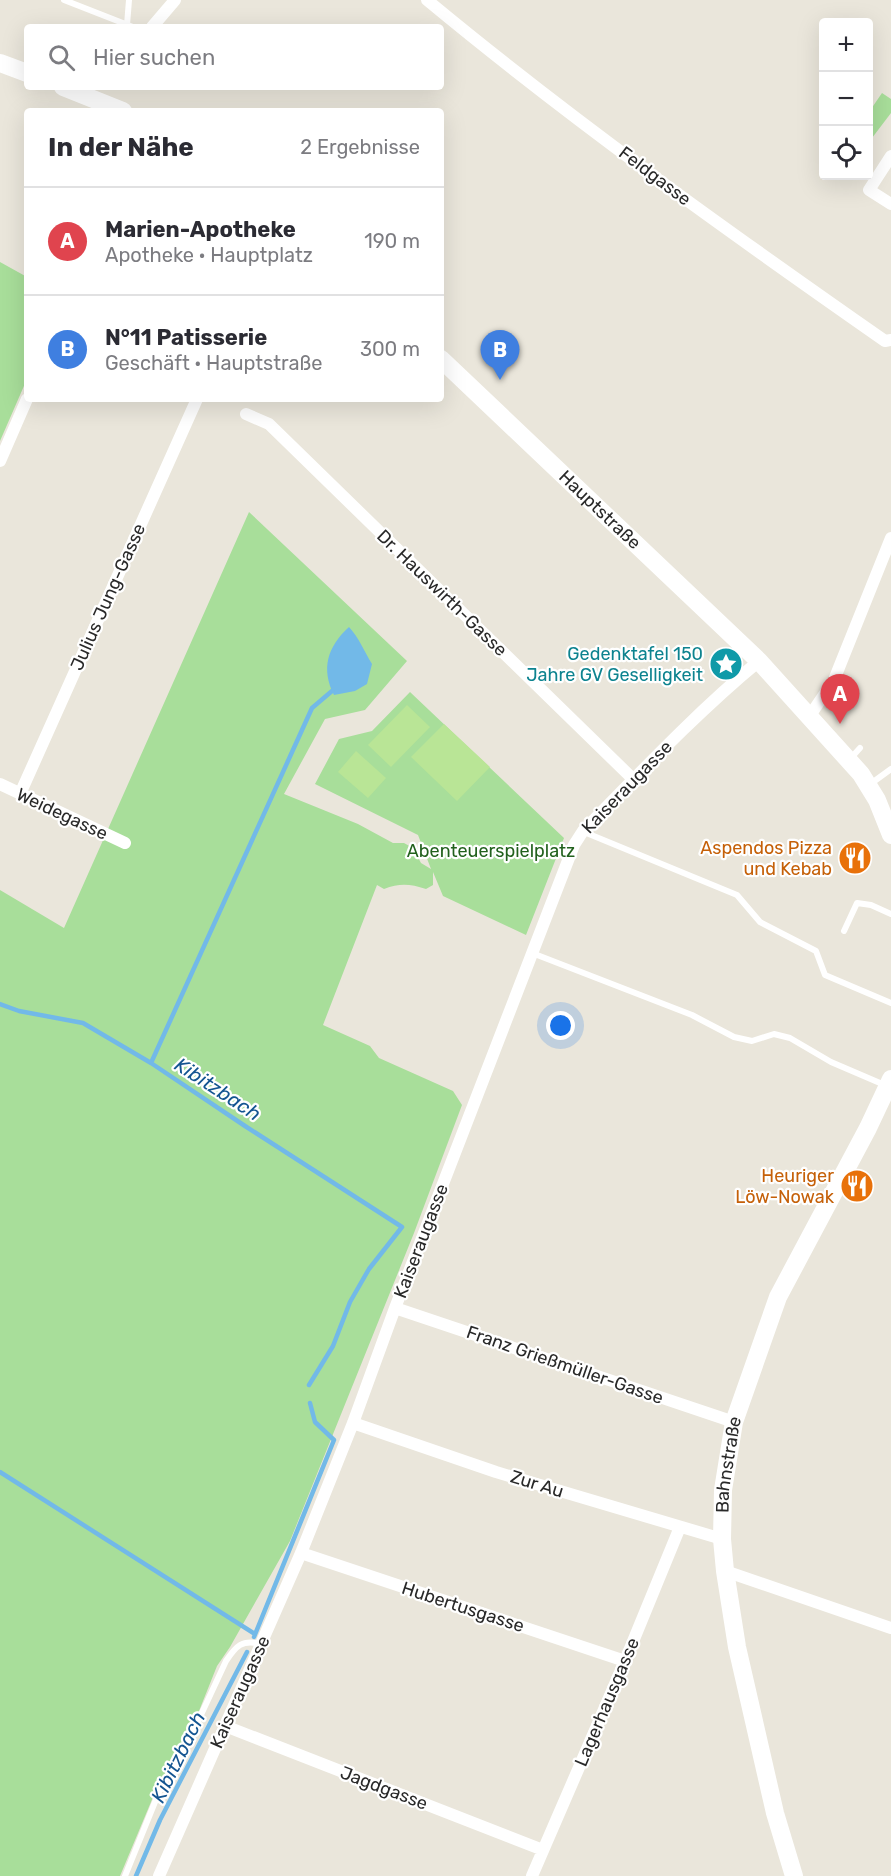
<!DOCTYPE html>
<html lang="de">
<meta charset="utf-8">
<style>
body{margin:0;font-family:Rubik,sans-serif;background:#f2f2f3;color:#2b2b33}
.controls{position:absolute;right:18px;top:18px;display:grid;overflow:hidden;border-radius:6px;box-shadow:0 6px 24px #0002}
.controls button{width:54px;height:54px;display:grid;place-items:center;padding:0;border:0;border-bottom:2px solid #e1e1e2;background:#fff;color:#2b2b33;font:30px sans-serif}
.you{position:absolute;left:561px;top:1026px;width:21px;height:21px;margin:-15px;border:4px solid #fff;border-radius:50%;background:#1a73e8;box-shadow:0 0 0 9px #1a73e833}
.badge{display:grid;place-items:center;width:39px;height:39px;border-radius:50%;background:#0f766e;color:#fff;font-size:20px;font-weight:700}
.pin{position:absolute;translate:-50% -50px;filter:drop-shadow(0 2px 3px #0008)}
.pin::after{content:'';position:absolute;top:32px;width:21px;height:18px;background:inherit;clip-path:polygon(0 0,100% 0,50% 100%)}
.list{margin:0;padding:0;list-style:none}
h2{display:flex;justify-content:space-between;align-items:center;height:78px;margin:0;padding:0 24px;font-size:26px}
h2 small{font-size:20px;font-weight:400;color:#7c7c81}
.list li{display:grid;grid-template-columns:39px 1fr auto;gap:18px;align-items:center;box-sizing:border-box;height:108px;padding:0 24px;border-top:2px solid #e1e1e2}
.list b{display:block;font-size:22px;white-space:nowrap}
.list p{margin:0;font-size:20px;white-space:nowrap;color:#7c7c81}
.list em{font-size:20px;font-style:normal;color:#7c7c81}
.icon{flex:none;width:33px;height:33px;fill:none;stroke:currentColor;stroke-width:2;stroke-linecap:round;stroke-linejoin:round}
.map{position:relative;flex:none;width:891px;height:1876px;overflow:hidden}
.search{position:absolute;background:#fff;box-shadow:0 6px 24px #0002;left:24px;top:24px;width:420px;height:66px;display:flex;align-items:center;gap:15px;box-sizing:border-box;padding:0 21px;border-radius:6px;color:#7c7c81;font-size:22px}
.panel{position:absolute;background:#fff;box-shadow:0 6px 24px #0002;left:24px;top:108px;width:420px;height:294px;border-radius:6px}
.map>svg:first-child{display:block}
.green{fill:#a8de9a}
.pitch{fill:#b9e596}
.water{fill:#72b9e8}
.lines{fill:none;stroke-linecap:round;stroke-linejoin:round}
.stream{stroke:#72b9e8;stroke-width:4.5}
.service{stroke:#fff;stroke-width:6}
.minor{stroke:#fff;stroke-width:12}
.secondary{stroke:#fff;stroke-width:18}
.labels{text-anchor:middle;dominant-baseline:central;stroke-width:4.5;stroke-linejoin:round;paint-order:stroke}
.street-label{font-size:18px;fill:#292929;stroke:#fff}
.culture-label{font-size:18px;fill:#0d838f;stroke:#fff;text-anchor:end}
.food-label{font-size:18px;fill:#c56008;stroke:#fff;text-anchor:end}
.park-label{font-size:18px;fill:#22611d;stroke:#fff}
.water-label{font-size:20px;font-style:italic;fill:#145591;stroke:#fff}
</style>
<div class="map">
<svg width="891" height="1876" viewBox="0 0 891 1876">
<rect width="100%" height="100%" fill="#eae6db"/>
<path class="green" d="M 882,93 L 891,99 L 891,113 L 872,138 L 869,136 L 869,112 Z
M 0,262 L 27,277 L 27,379 L 0,441 Z
M 249,512 L 407,661 L 365,710 L 325,719 L 284,794 L 358,824 L 393,843 L 404,843 L 413,848 L 421,863 L 431,869 L 418,835 L 315,784 L 339,739 L 372,731 L 410,692 L 564,838 L 526,935 L 443,896 L 433,872 L 433,885 L 426,889 C 410,884 400,883 384,889 L 377,885 L 323,1025 L 370,1046 L 379,1058 L 453,1091 L 462,1105 L 414,1233 L 290,1541 L 230,1647 L 217,1666 L 199,1711 L 156,1790 L 120,1876 L 0,1876 L 0,890 L 64,928 Z"/>
<path class="pitch" d="M 407,705 L 430,727 L 391,767 L 368,745 Z
M 444,724 L 490,767 L 457,801 L 411,757 Z
M 356,751 L 386,778 L 368,798 L 338,772 Z"/>
<path class="water" d="M 349,627 C 359,638 364,651 372,664 L 367,684 L 355,691 L 334,695 C 321,669 327,647 349,627 Z"/>
<g class="lines">
<path class="stream" d="M 0,1004 L 19,1011 L 83,1023 L 151,1063
M 309,1385 L 333,1346 L 350,1302 L 369,1269 L 402,1227 L 245,1126 L 151,1063 L 312,708 L 332,691
M 0,1472 L 255,1634
M 254,1637 L 334,1440 L 315,1422 L 310,1403
M 136,1876 L 160,1820 L 247,1652"/>
<path class="service" d="M 64,0 L 133,27
M 127,25 L 129,0
M 850,759 L 860,748
M 869,785 L 891,769
M 584,832 L 737,895 L 760,922 L 816,951 L 825,975 L 891,1003
M 844,931 L 857,903 L 871,905 L 891,914
M 532,953 L 692,1015 L 734,1037 L 752,1041 L 774,1034 L 790,1038 L 831,1062 L 887,1086
M 125,1876 L 159,1792 L 193,1732 L 226,1661 C 236,1646 242,1639 261,1644"/>
<path class="minor" d="M 427,0 C 573,121 729,232 885,341 L 891,340
M 152,27 L 175,0
M 891,156 L 869,190 L 891,204
M 246,414 L 269,424 L 633,779
M 0,461 L 27,399
M 809,717 L 834,680 L 891,538
M 0,784 L 125,843
M 20,794 L 197,399
M 395,1308 L 734,1422
M 353,1423 L 496,1472 L 722,1539
M 301,1553 L 625,1661
M 725,1571 L 891,1628
M 225,1726 L 543,1850
M 159,1876 L 301,1553 L 353,1423 L 395,1308 L 574,845 L 583,831 C 640,773 696,713 759,661
M 532,1876 L 625,1661 L 680,1527"/>
<g class="secondary">
<path d="M 0,63 L 27,73"/>
<path d="M 63,87 L 123,111"/>
<path id="s1" d="M 441,359 L 759,661 L 861,774 L 877,800 L 891,835"/>
<path id="s2" d="M 794,1876 L 775,1813 L 737,1647 L 725,1571 L 722,1539 L 723,1490 L 734,1422 L 778,1297 L 868,1128 L 891,1079"/>
</g>
</g>
<defs>
<g id="sight-disc" transform="scale(1.725)"><circle r="9.5" fill="#0f9aa8" stroke="#fff"/><path d="M0-6L1.8-2.2L6-1.7L2.9 1.2L3.7 5.4L0 3.3L-3.7 5.4L-2.9 1.2L-6-1.7L-1.8-2.2Z" fill="#fff"/></g>
<g id="restaurant-disc" transform="scale(1.725)"><circle r="9.5" fill="#e8710a" stroke="#fff"/><path d="M-5-6h1v4h1v-4h1v4h1v-4h1v5L-1.5 .5V6h-2V.5L-5-1ZM5-6V6H3V1.5H1.5Q1.5-4 5-6Z" fill="#fff"/></g>
</defs>
<g fill-rule="evenodd">
<use href="#sight-disc" x="726" y="664"/>
<use href="#restaurant-disc" x="855" y="858"/>
<use href="#restaurant-disc" x="857" y="1186"/>
</g>
<g class="labels">
<g class="street-label">
<text transform="translate(655 176) rotate(37)">Feldgasse</text>
<text stroke="none"><textPath href="#s1" startOffset="219">Hauptstraße</textPath></text>
<text transform="translate(442 593) rotate(44)">Dr. Hauswirth-Gasse</text>
<text transform="translate(108 597) rotate(-66)">Julius Jung-Gasse</text>
<text transform="translate(627 787) rotate(-46)">Kaiseraugasse</text>
<text transform="translate(62 814) rotate(25)">Weidegasse</text>
<text transform="translate(421 1241) rotate(-69)">Kaiseraugasse</text>
<text transform="translate(565 1365) rotate(19)">Franz Grießmüller-Gasse</text>
<text stroke="none"><textPath href="#s2" startOffset="420">Bahnstraße</textPath></text>
<text transform="translate(537 1484) rotate(17)">Zur Au</text>
<text transform="translate(463 1607) rotate(18)">Hubertusgasse</text>
<text transform="translate(240 1692) rotate(-66)">Kaiseraugasse</text>
<text transform="translate(607 1702) rotate(-67)">Lagerhausgasse</text>
<text transform="translate(384 1788) rotate(21)">Jagdgasse</text>
</g>
<g class="culture-label">
<text x="703" y="654">Gedenktafel 150<tspan x="703" dy="21">Jahre GV Geselligkeit</tspan></text>
</g>
<g class="food-label">
<text x="832" y="848">Aspendos Pizza<tspan x="832" dy="21">und Kebab</tspan></text>
<text x="834" y="1176">Heuriger<tspan x="834" dy="21">Löw-Nowak</tspan></text>
</g>
<g class="park-label">
<text x="491" y="851">Abenteuerspielplatz</text>
</g>
<g class="water-label">
<text transform="translate(218 1089) rotate(33)">Kibitzbach</text>
<text transform="translate(178 1757) rotate(-64)">Kibitzbach</text>
</g>
</g>
</svg>
<div class="controls">
<button>+</button>
<button>−</button>
<button><svg class="icon" aria-label="locate" viewBox="0 0 24 24"><circle cx="12" cy="12" r="6"/><path d="M12 2v4M12 18v4M2 12h4M18 12h4"/></svg></button>
</div>
<div class="you"></div>
<div class="pin badge" style="left:840px;top:724px;background:#e0444e">A</div>
<div class="pin badge" style="left:500px;top:380px;background:#3f7fe0">B</div>
<div class="search"><svg class="icon" aria-label="search" viewBox="0 0 24 24"><circle cx="10" cy="10" r="6"/><path d="M15 15l6 6"/></svg>Hier suchen</div>
<section class="panel">
<h2>In der Nähe<small>2 Ergebnisse</small></h2>
<ul class="list">
<li><span class="badge" style="background:#e0444e">A</span><div><b>Marien-Apotheke</b><p>Apotheke · Hauptplatz</p></div><em>190 m</em></li>
<li><span class="badge" style="background:#3f7fe0">B</span><div><b>N°11 Patisserie</b><p>Geschäft · Hauptstraße</p></div><em>300 m</em></li>
</ul>
</section>
</div>
